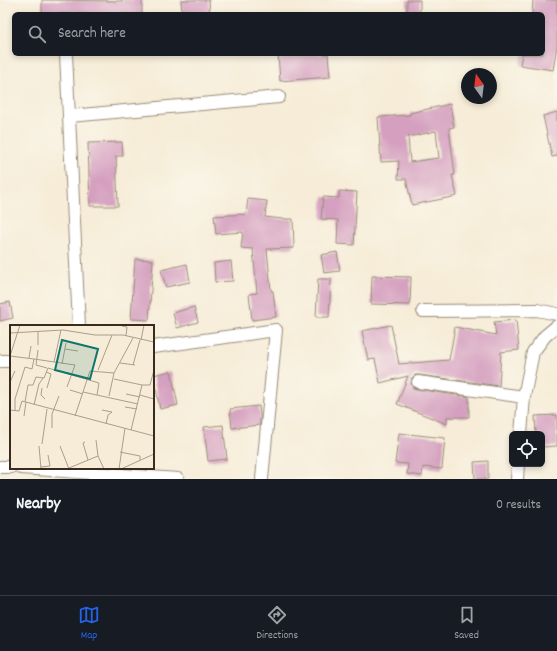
<!DOCTYPE html>
<style>
body{margin:0;font-family:Dekko,sans-serif;background:#242831;color:#f1f3f6}
.controls{position:absolute;right:12px;bottom:12px;display:grid;overflow:hidden;border-radius:6px;box-shadow:0 2px 6px #0003}
.controls button{width:36px;height:36px;display:grid;place-items:center;padding:0;border:0;border-bottom:1px solid #363941;background:#171b24;color:#f1f3f6;font:20px sans-serif}
.compass{position:absolute;left:461px;top:68px;width:36px;height:36px;border-radius:50%;background:#171b24;box-shadow:0 2px 6px #0003;rotate:346deg}
.list{margin:0;padding:0;list-style:none}
h2{display:flex;justify-content:space-between;align-items:center;height:52px;margin:0;padding:0 16px;font-size:17px}
h2 small{font-size:13px;font-weight:400;color:#9ea1a6}
.icon{flex:none;width:22px;height:22px;fill:none;stroke:currentColor;stroke-width:2;stroke-linecap:round;stroke-linejoin:round}
.map{position:relative;flex:none;width:557px;height:479px;overflow:hidden}
.search{position:absolute;background:#171b24;box-shadow:0 2px 6px #0003;left:12px;right:12px;top:12px;height:44px;display:flex;align-items:center;gap:10px;box-sizing:border-box;padding:0 14px;border-radius:6px;color:#9ea1a6;font-size:15px}
.sheet{height:116px;background:#171b24}
nav{display:flex;justify-content:space-around;align-items:center;box-sizing:border-box;height:56px;border-top:1px solid #363941;background:#171b24;font-size:11px;color:#9ea1a6}
nav a{display:grid;justify-items:center;gap:2px}
nav .on{color:#2563eb}
.map>svg:first-child{display:block}
.building{fill:#d5a0c0;fill-rule:evenodd}
.lines{fill:none;stroke-linecap:round;stroke-linejoin:round}
.street-casing{stroke:#988b7a;stroke-width:14}
.street{stroke:#fff;stroke-width:12}
.inset-road{fill:none;stroke:#ab9e8d;stroke-width:1}
.view{fill:#0f766e;fill-opacity:0.15;stroke:#0f766e;stroke-width:2}
.inset-edge{fill:none;stroke:#3b2a1e;stroke-width:2}
</style>
<div class="map">
<svg width="557" height="479" viewBox="0 0 557 479">
<rect width="100%" height="100%" fill="#fbf7ec"/>
<filter id="ink" filterUnits="userSpaceOnUse"><feTurbulence type="fractalNoise" baseFrequency=".025" numOctaves="2"/><feDisplacementMap in="SourceGraphic" scale="8" xChannelSelector="R" yChannelSelector="G"/><feConvolveMatrix kernelMatrix="1 2 1 2 8 2 1 2 1" color-interpolation-filters="sRGB"/></filter>
<filter id="wash" filterUnits="userSpaceOnUse"><feTurbulence type="fractalNoise" baseFrequency=".012" numOctaves="4" result="noise"/><feDisplacementMap in="SourceGraphic" scale="16" xChannelSelector="R" yChannelSelector="G"/><feGaussianBlur stdDeviation="0.9" result="paint"/><feColorMatrix in="noise" values="0 0 0 0 0 0 0 0 0 0 0 0 0 0 0 0 0 1.4 0 .05"/><feComposite in="paint" operator="in"/></filter>
<g filter="url(#wash)">
<rect width="100%" height="100%" fill="#f6ecd7"/>
<g id="blocks">
<path class="building" d="M 42,0 L 122,1 L 122,0 L 142,0 L 142,14 L 42,14 Z
M 181,0 L 209,0 L 210,14 L 182,14 Z
M 407,0 L 420,0 L 420,14 L 407,14 Z
M 533,0 L 557,0 L 557,46 L 553,70 L 520,65 L 522,54 L 543,54 L 543,14 L 532,14 Z
M 278,54 L 328,54 L 330,77 L 280,81 Z
M 450,104 L 454,127 L 449,128 L 455,175 L 452,175 L 457,196 L 412,205 L 406,179 L 398,179 L 399,161 L 381,162 L 378,117 L 410,115 L 410,113 ZM 436,131 L 439,158 L 410,162 L 408,137 Z
M 557,112 L 557,156 L 552,157 L 543,116 Z
M 122,142 L 123,156 L 116,156 L 118,206 L 90,206 L 88,143 Z
M 339,191 L 357,192 L 354,245 L 337,244 L 338,220 L 321,219 L 323,197 L 339,198 Z
M 248,199 L 267,201 L 265,217 L 282,219 L 293,219 L 294,248 L 267,249 L 271,291 L 273,291 L 276,317 L 252,320 L 249,294 L 257,293 L 253,249 L 241,248 L 243,232 L 216,234 L 214,216 L 246,214 Z
M 337,252 L 340,271 L 324,273 L 321,255 Z
M 135,259 L 153,260 L 149,320 L 131,319 Z
M 231,261 L 233,281 L 215,282 L 214,263 Z
M 187,264 L 190,282 L 166,287 L 161,270 Z
M 372,276 L 411,277 L 410,305 L 371,304 Z
M 318,279 L 331,279 L 329,317 L 316,317 Z
M 10,302 L 13,318 L 0,321 L 0,304 Z
M 194,307 L 198,322 L 177,328 L 173,313 Z
M 516,320 L 519,350 L 501,352 L 499,386 L 419,375 L 415,375 L 412,378 L 411,384 L 413,388 L 417,389 L 469,397 L 469,417 L 447,417 L 447,424 L 397,404 L 408,376 L 380,383 L 375,359 L 368,360 L 362,331 L 391,325 L 399,364 L 449,360 L 455,327 L 496,335 L 494,322 Z
M 171,371 L 178,405 L 160,409 L 153,375 Z
M 259,406 L 260,415 L 260,425 L 232,428 L 230,409 Z
M 557,415 L 557,446 L 542,447 L 542,434 L 536,434 L 535,416 Z
M 223,425 L 227,459 L 208,461 L 204,427 Z
M 399,433 L 445,438 L 442,469 L 423,467 L 422,476 L 407,474 L 408,464 L 395,463 Z
M 488,461 L 488,479 L 475,479 L 474,462 Z"/>
</g>
</g>
<g filter="url(#ink)">
<use href="#blocks" fill-opacity="0" stroke="#988b7a" stroke-width="1"/>
<g class="lines">
<g class="street-casing">
<path id="street" d="M 66,54 L 79,326
M 70,116 L 279,97
M 423,311 L 537,310 L 557,314
M 153,347 L 276,330 L 262,479
M 0,361 L 11,361
M 418,382 L 524,397
M 521,434 L 524,397 L 533,352 L 545,336 L 557,326
M 0,467 L 11,467
M 21,468 L 178,479
M 517,479 L 518,464"/>
</g>
<use href="#street" class="street"/>
</g>
</g>
<g transform="translate(10 325)">
<rect width="144" height="144" fill="#f6ecd7"/>
<path class="inset-road" d="M 112,1 L 117,2 L 116,11M 0,8 L 53,5 L 85,10 L 113,10 L 144,17M 131,15 L 134,0M 28,20 L 28,6M 55,24 L 68,26M 28,25 L 26,40 L 37,43M 19,33 L 21,21M 24,34 L 65,40 L 57,62M 44,37 L 51,5M 110,38 L 125,40M 52,39 L 56,18M 123,40 L 130,15M 88,45 L 102,10M 36,47 L 41,49 L 37,63M 104,54 L 132,60M 0,57 L 5,46M 32,63 L 31,70 L 35,74M 60,65 L 73,69M 73,67 L 128,79M 116,69 L 130,72M 130,70 L 144,74M 99,71 L 104,48M 15,77 L 18,60 L 23,60 L 26,52 L 34,53 L 38,43 L 89,58 L 87,70M 24,80 L 29,59 L 33,53M 115,82 L 127,84M 0,85 L 9,86 L 12,76 L 144,111M 92,85 L 102,87 L 98,90 L 96,99M 5,86 L 5,74 L 15,42 L 22,44 L 24,34 L 0,31 L 10,0M 14,91 L 16,77M 65,91 L 80,46 L 104,48 L 123,13M 42,103 L 42,89 L 49,71M 121,105 L 132,60 L 140,60 L 144,45M 86,115 L 88,131M 75,117 L 73,118 L 78,135M 32,119 L 37,84M 29,121 L 31,144M 50,121 L 59,144M 110,127 L 130,131 L 130,135M 31,142 L 40,141 L 38,130M 59,143 L 88,131 L 94,144M 109,144 L 115,103M 111,144 L 144,129"/>
<path class="view" d="M 52,15 L 88,24 L 80,54 L 45,45 Z"/>
<rect width="144" height="144" class="inset-edge"/>
</g>
</svg>
<div class="controls">
<button><svg class="icon" aria-label="locate" viewBox="0 0 24 24"><circle cx="12" cy="12" r="6"/><path d="M12 2v4M12 18v4M2 12h4M18 12h4"/></svg></button>
</div>
<svg class="compass" viewBox="-18 -18 36 36"><path d="M0-13l5 13h-10z" fill="#e53935"/><path d="M0 13l5-13h-10z" fill="#9ea1a6"/></svg>
<div class="search"><svg class="icon" aria-label="search" viewBox="0 0 24 24"><circle cx="10" cy="10" r="6"/><path d="M15 15l6 6"/></svg>Search here</div>
</div>
<section class="sheet">
<h2>Nearby<small>0 results</small></h2>
<ul class="list">
</ul>
</section>
<nav>
<a class="on"><svg class="icon" aria-label="map" viewBox="0 0 24 24"><path d="M3 6l6-2 6 2 6-2v14l-6 2-6-2-6 2zM9 4v14M15 6v14"/></svg>Map</a>
<a><svg class="icon" aria-label="directions" viewBox="0 0 24 24"><path d="M12 3l9 9-9 9-9-9zM9 14v-3h6M13 9l2 2-2 2"/></svg>Directions</a>
<a><svg class="icon" aria-label="saved" viewBox="0 0 24 24"><path d="M7 4h10v16l-5-4-5 4z"/></svg>Saved</a>
</nav>
